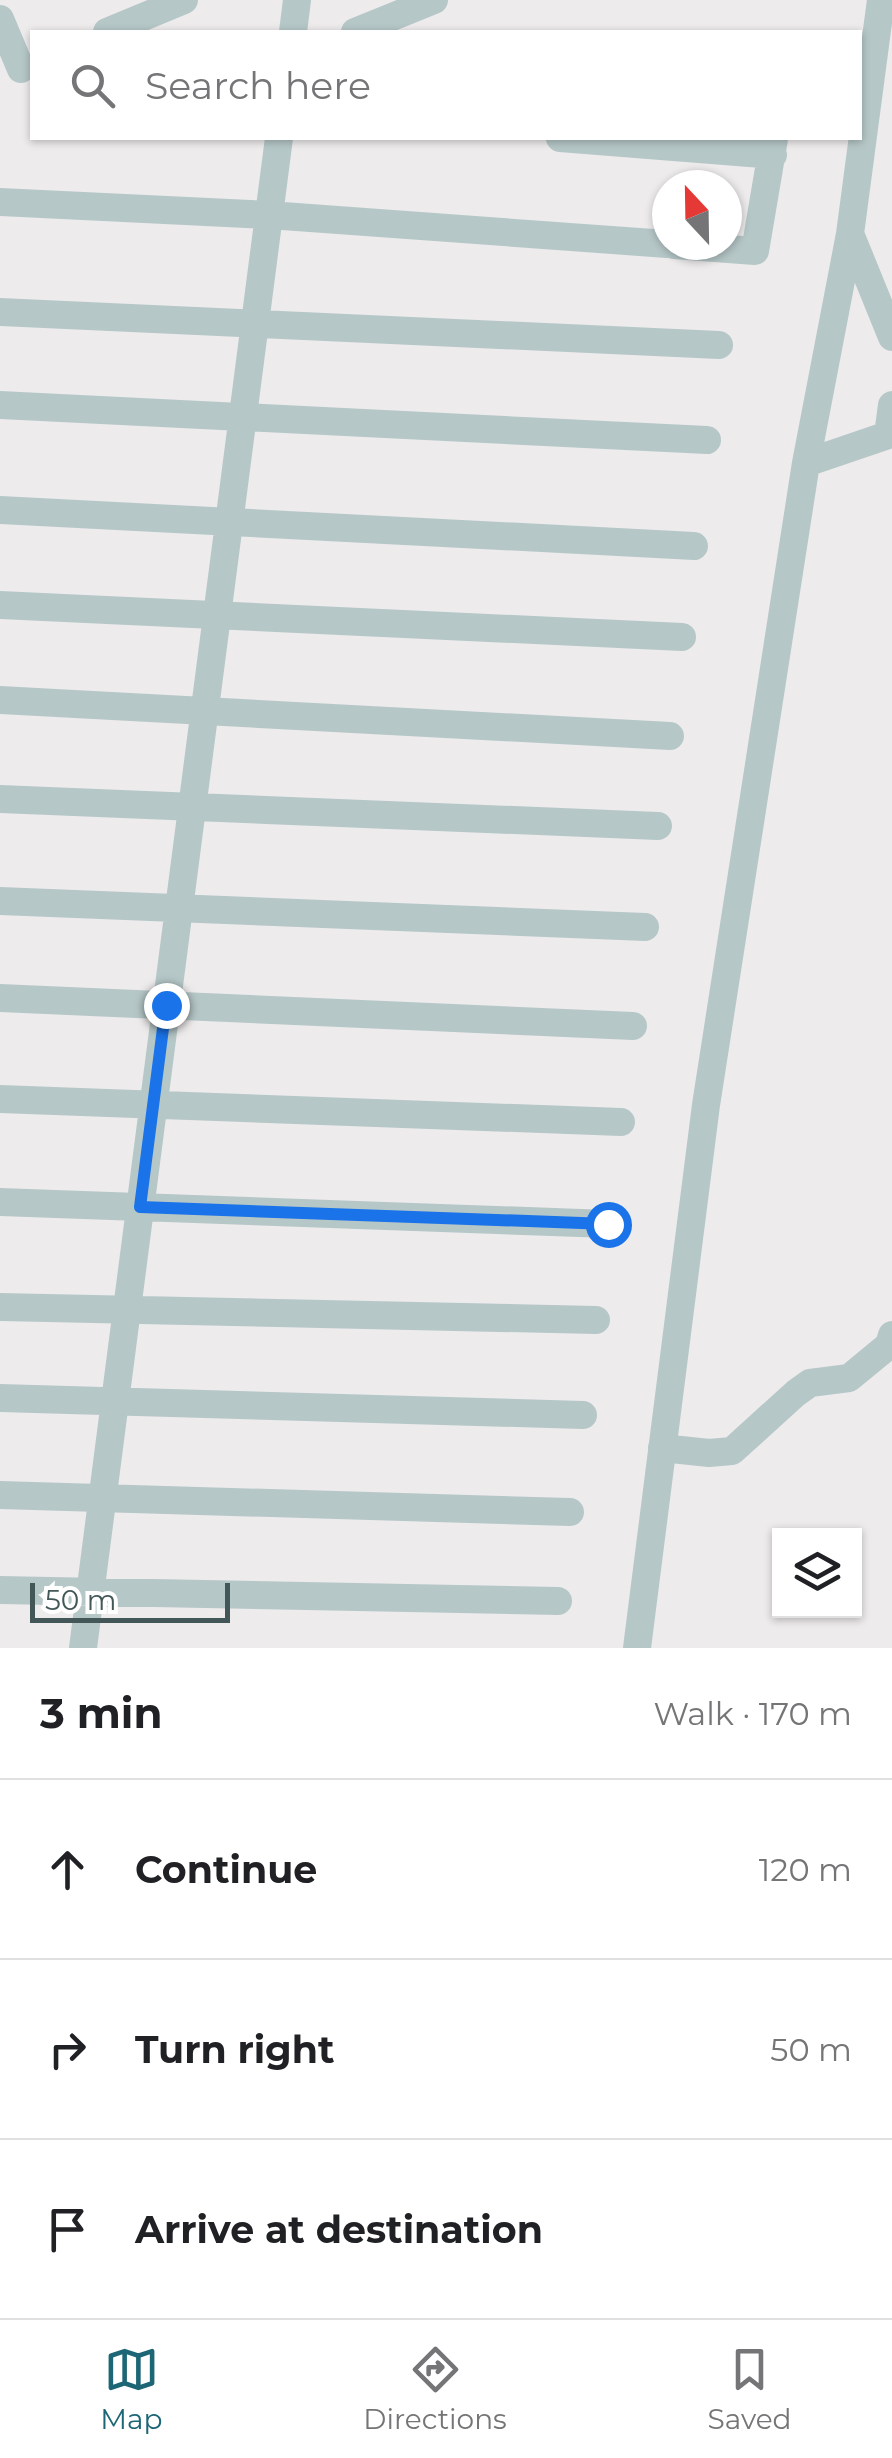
<!DOCTYPE html>
<meta charset="utf-8">
<style>
body{margin:0;font-family:Montserrat,sans-serif;background:#f2f2f2;color:#202124}
.controls{position:absolute;right:30px;bottom:30px;display:grid;overflow:hidden;border-radius:0px;box-shadow:0 2px 8px #0004}
.controls button{width:90px;height:90px;display:grid;place-items:center;padding:0;border:0;border-bottom:2px solid #e0e0e0;background:#fff;color:#202124;font:50px sans-serif}
.compass{position:absolute;left:652px;top:170px;width:90px;height:90px;border-radius:50%;background:#fff;box-shadow:0 2px 8px #0004;rotate:338deg}
.scale{position:absolute;left:30px;bottom:25px;width:200px;box-sizing:border-box;padding-left:10px;border:5px solid #445758;border-top:0;font-size:28px;line-height:35px;white-space:nowrap;color:#445758;-webkit-text-stroke:8px #fff;paint-order:stroke}
.stop{position:absolute;width:30px;height:30px;margin:-22px;border:8px solid #1a73e8;border-radius:50%;background:#fff}
.stop.end{background:#1a73e8;border-color:#fff;box-shadow:0 2px 10px #0008}
.list{margin:0;padding:0;list-style:none}
h2{display:flex;justify-content:space-between;align-items:center;height:130px;margin:0;padding:0 40px;font-size:42px}
h2 small{font-size:32px;font-weight:400;color:#757577}
.list li{display:grid;grid-template-columns:65px 1fr auto;gap:30px;align-items:center;box-sizing:border-box;height:180px;padding:0 40px;border-top:2px solid #e0e0e0}
.list b{display:block;font-size:38px;white-space:nowrap}
.list em{font-size:32px;font-style:normal;color:#757577}
.icon{flex:none;width:55px;height:55px;fill:none;stroke:currentColor;stroke-width:2;stroke-linecap:round;stroke-linejoin:round}
.map{position:relative;flex:none;width:892px;height:1648px;overflow:hidden}
.search{position:absolute;background:#fff;box-shadow:0 2px 8px #0004;left:30px;right:30px;top:30px;height:110px;display:flex;align-items:center;gap:25px;box-sizing:border-box;padding:0 35px;border-radius:0px;color:#757577;font-size:38px}
.sheet{height:670px;background:#fff}
nav{display:flex;justify-content:space-around;align-items:center;box-sizing:border-box;height:140px;border-top:2px solid #e0e0e0;background:#fff;font-size:28px;color:#757577}
nav a{display:grid;justify-items:center;gap:5px}
nav .on{color:#1d6675}
.map>svg:first-child{display:block}
.lines{fill:none;stroke-linecap:round;stroke-linejoin:round}
.minor{stroke:#b6c7c8;stroke-width:28}
.route{stroke:#1a73e8;stroke-width:12}
</style>
<div class="map">
<svg width="892" height="1648" viewBox="0 0 892 1648">
<rect width="100%" height="100%" fill="#eeebec"/>
<g class="lines">
<path class="minor" d="M 0,19 L 21,69
M 107,32 L 184,0
M 293,32 L 297,0
M 355,32 L 434,0
M 560,138 L 773,155
M 0,202 L 269,215 L 667,244
M 851,236 L 892,337
M 674,245 L 755,251 L 774,139
M 0,312 L 719,345
M 0,405 L 707,440
M 806,463 L 850,234 L 881,0
M 0,510 L 694,546
M 0,605 L 682,637
M 0,700 L 670,736
M 0,799 L 658,826
M 0,901 L 645,927
M 0,998 L 633,1026
M 0,1099 L 621,1122
M 0,1202 L 608,1224
M 0,1307 L 596,1320
M 0,1398 L 583,1415
M 662,1448 L 709,1453 L 732,1451 L 796,1393 L 810,1383 L 849,1378 L 889,1345 L 892,1335
M 0,1495 L 570,1512
M 0,1590 L 558,1601
M 83,1648 L 279,138
M 637,1648 L 706,1105 L 806,463 L 888,435 L 892,405"/>
</g>
<g class="lines">
<path class="route" d="M 166,1005 L 140,1207 L 608,1224"/>
</g>
</svg>
<div class="controls">
<button><svg class="icon" aria-label="layers" viewBox="0 0 24 24"><path d="M12 4l9 5-9 5-9-5zM3 14l9 5 9-5"/></svg></button>
</div>
<svg class="compass" viewBox="-18 -18 36 36"><path d="M0-13l5 13h-10z" fill="#e53935"/><path d="M0 13l5-13h-10z" fill="#757577"/></svg>
<div class="scale">50 m</div>
<div class="stop" style="left:608px;top:1224px"></div>
<div class="stop end" style="left:166px;top:1005px"></div>
<div class="search"><svg class="icon" aria-label="search" viewBox="0 0 24 24"><circle cx="10" cy="10" r="6"/><path d="M15 15l6 6"/></svg>Search here</div>
</div>
<section class="sheet">
<h2>3 min<small>Walk · 170 m</small></h2>
<ul class="list">
<li><svg class="icon" aria-label="ahead" viewBox="0 0 24 24"><path d="M12 20V5M6 11l6-6 6 6"/></svg><div><b>Continue</b></div><em>120 m</em></li>
<li><svg class="icon" aria-label="right" viewBox="0 0 24 24"><path d="M7 20v-9h11M14 6l5 5-5 5"/></svg><div><b>Turn right</b></div><em>50 m</em></li>
<li><svg class="icon" aria-label="arrive" viewBox="0 0 24 24"><path d="M6 21V4h12l-3 4 3 4H6"/></svg><div><b>Arrive at destination</b></div></li>
</ul>
</section>
<nav>
<a class="on"><svg class="icon" aria-label="map" viewBox="0 0 24 24"><path d="M3 6l6-2 6 2 6-2v14l-6 2-6-2-6 2zM9 4v14M15 6v14"/></svg>Map</a>
<a><svg class="icon" aria-label="directions" viewBox="0 0 24 24"><path d="M12 3l9 9-9 9-9-9zM9 14v-3h6M13 9l2 2-2 2"/></svg>Directions</a>
<a><svg class="icon" aria-label="saved" viewBox="0 0 24 24"><path d="M7 4h10v16l-5-4-5 4z"/></svg>Saved</a>
</nav>
